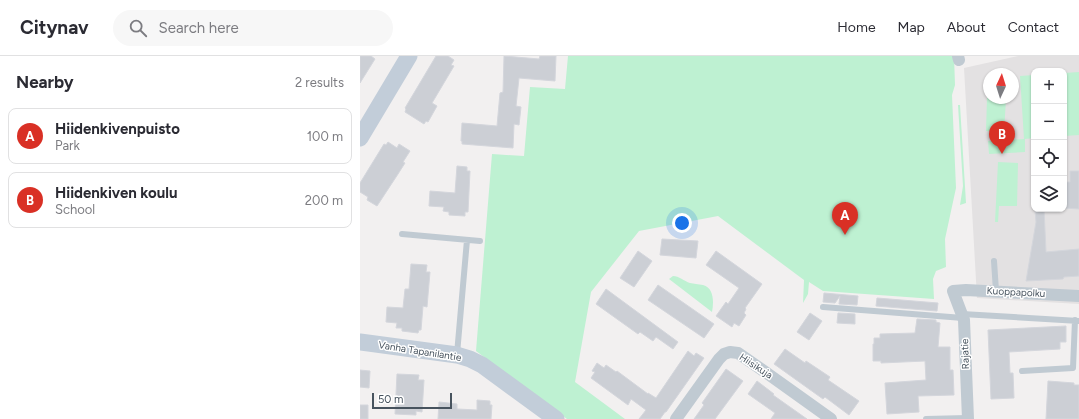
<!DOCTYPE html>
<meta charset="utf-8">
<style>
body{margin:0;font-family:Figtree,sans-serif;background:#f7f7f7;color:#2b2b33}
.controls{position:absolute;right:12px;top:12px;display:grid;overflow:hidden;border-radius:8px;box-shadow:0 1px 3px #0004}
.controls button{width:36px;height:36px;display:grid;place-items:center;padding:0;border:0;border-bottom:1px solid #e1e1e2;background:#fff;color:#2b2b33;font:20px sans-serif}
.compass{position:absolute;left:623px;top:12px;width:36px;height:36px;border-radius:50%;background:#fff;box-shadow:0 1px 3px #0004;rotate:4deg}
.scale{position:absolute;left:12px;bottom:10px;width:80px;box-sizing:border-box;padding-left:4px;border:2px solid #47535e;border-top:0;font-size:11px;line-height:14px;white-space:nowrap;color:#47535e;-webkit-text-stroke:3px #fff;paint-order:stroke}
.you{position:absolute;left:322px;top:167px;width:14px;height:14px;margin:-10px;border:3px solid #fff;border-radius:50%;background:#1a73e8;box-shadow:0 0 0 6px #1a73e833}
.badge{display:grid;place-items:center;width:26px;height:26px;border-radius:50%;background:#d93025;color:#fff;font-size:13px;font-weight:700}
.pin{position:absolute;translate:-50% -33px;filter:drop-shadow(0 1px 2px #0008)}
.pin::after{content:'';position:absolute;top:21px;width:14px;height:12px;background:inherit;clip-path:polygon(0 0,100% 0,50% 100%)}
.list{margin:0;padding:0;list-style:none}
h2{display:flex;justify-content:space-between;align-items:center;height:52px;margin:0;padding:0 16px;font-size:17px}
h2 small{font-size:13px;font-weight:400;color:#7c7c81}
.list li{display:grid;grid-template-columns:26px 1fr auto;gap:12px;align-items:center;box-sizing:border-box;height:56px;margin:0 8px 8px;padding:0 8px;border:1px solid #e1e1e2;border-radius:8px}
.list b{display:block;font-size:15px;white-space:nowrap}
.list p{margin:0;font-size:13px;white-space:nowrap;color:#7c7c81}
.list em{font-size:13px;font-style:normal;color:#7c7c81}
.icon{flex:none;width:22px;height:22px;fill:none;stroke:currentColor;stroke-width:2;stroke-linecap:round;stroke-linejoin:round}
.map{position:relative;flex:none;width:719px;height:363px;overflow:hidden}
header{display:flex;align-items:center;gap:24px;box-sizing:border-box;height:56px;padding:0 20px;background:#fff;border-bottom:1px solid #e1e1e2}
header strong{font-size:19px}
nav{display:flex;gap:22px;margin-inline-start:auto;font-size:14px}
.search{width:280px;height:36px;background:#f7f7f7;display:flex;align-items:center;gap:10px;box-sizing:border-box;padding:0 14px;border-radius:22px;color:#7c7c81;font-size:15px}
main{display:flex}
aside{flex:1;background:#fff}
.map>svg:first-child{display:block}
.education{fill:#e3e1e2;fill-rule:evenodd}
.green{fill:#bef1d2}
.building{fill:#cccfd5;stroke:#d4d6dc}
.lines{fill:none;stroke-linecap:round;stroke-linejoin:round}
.lane{stroke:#c0cad2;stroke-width:6}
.street{stroke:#c0cad2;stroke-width:12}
.secondary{stroke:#c2cdd9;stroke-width:17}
.labels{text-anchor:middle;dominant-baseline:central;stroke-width:3;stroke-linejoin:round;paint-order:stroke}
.street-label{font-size:10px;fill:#47535e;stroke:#fff}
</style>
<header>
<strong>Citynav</strong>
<div class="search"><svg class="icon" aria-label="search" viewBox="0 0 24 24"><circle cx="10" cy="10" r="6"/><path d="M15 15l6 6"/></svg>Search here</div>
<nav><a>Home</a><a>Map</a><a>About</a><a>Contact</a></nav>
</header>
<main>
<aside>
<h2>Nearby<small>2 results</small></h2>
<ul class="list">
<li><span class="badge">A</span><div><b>Hiidenkivenpuisto</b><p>Park</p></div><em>100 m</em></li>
<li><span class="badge">B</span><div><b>Hiidenkiven koulu</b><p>School</p></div><em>200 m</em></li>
</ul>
</aside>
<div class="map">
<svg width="719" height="363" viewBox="0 0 719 363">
<rect width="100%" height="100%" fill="#f2f0f0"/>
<path class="education" d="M 658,0 L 719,0 L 719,248 L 617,242 L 604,12 ZM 674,15 L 704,15 L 704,153 L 674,153 ZM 629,18 L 653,18 L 653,42 L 629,42 Z"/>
<path class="green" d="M 208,0 L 594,0 L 595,29 L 592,39 L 596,132 L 585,183 L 586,211 L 576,215 L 573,223 L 574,243 L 463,235 L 449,226 L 448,238 L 443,247 L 444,224 L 358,160 L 279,175 L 231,236 L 215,326 L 265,363 L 207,363 L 116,295 L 132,98 L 164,100 L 170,31 L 205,33 Z
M 719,16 L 719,79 L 704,80 L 704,17 Z
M 674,19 L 674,82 L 665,83 L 665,96 L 629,98 L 628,85 L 664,83 L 660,20 Z
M 627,42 L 646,43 L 644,76 L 626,75 Z
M 598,49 L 600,49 L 606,147 L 600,149 L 603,130 Z
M 638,106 L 658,107 L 657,150 L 639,150 L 638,166 L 635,166 Z
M 313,220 C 319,220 324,225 330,227 C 334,228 338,228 343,229 C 354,232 354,246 352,256 L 309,223 Z"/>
<path class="building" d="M 0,0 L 11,0 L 15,3 L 0,27 Z
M 76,0 L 88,0 L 94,4 L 91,9 L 94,10 L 72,47 L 77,50 L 68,66 L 66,65 L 64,68 L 45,56 L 46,53 L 45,52 Z
M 144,0 L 179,3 L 180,0 L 196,0 L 195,25 L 159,22 L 156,50 L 161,51 L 159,69 L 154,68 L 153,92 L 102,88 L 102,85 L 101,85 L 102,67 L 137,70 L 140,37 L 143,36 Z
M 28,86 L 37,92 L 39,88 L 50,95 L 43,106 L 45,107 L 38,118 L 17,150 L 7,144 L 8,141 L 0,136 L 0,127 L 24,88 L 26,89 Z
M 97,110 L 107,111 L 107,115 L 110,115 L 108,156 L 105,156 L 105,160 L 89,159 L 89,156 L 83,155 L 84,151 L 69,150 L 70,135 L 95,137 Z
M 710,115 L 719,115 L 719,153 L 704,152 L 704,126 L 710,126 Z
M 675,153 L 684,153 L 686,196 L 719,193 L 719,220 L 704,221 L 703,223 L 666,225 L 676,166 Z
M 302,183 L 338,185 L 336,202 L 300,199 Z
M 278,195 L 292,205 L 274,231 L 260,222 Z
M 356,195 L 402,228 L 385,252 L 386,253 L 384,257 L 386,259 L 379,270 L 374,267 L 372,271 L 356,260 L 366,246 L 368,248 L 379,232 L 346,209 Z
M 51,208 L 67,209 L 66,216 L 70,216 L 67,251 L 63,250 L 61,274 L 59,274 L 58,277 L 42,275 L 42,272 L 36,272 L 37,267 L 26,266 L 27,251 L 43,252 L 45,233 L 49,233 Z
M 298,229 L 354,268 L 344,282 L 288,244 Z
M 246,233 L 318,286 L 313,293 L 296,281 L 293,285 L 280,276 L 278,278 L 236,248 Z
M 464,237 L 498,240 L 497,249 L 479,248 L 480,240 L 475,247 L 463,246 Z
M 517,242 L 578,247 L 577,255 L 516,250 Z
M 450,257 L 462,265 L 449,284 L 437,276 Z
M 478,257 L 495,258 L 495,268 L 477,267 Z
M 557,263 L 576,264 L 576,266 L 580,267 L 578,291 L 590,291 L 590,314 L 593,314 L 594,339 L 558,340 L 559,356 L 527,358 L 525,327 L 566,324 L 565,305 L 521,307 L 521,305 L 513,305 L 513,288 L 514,288 L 514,282 L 520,282 L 520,278 L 555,277 Z
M 706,270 L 706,286 L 700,286 L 700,293 L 649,296 L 650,317 L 653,317 L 654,342 L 631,343 L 628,274 Z
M 425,293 L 445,307 L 446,305 L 470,321 L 468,324 L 499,345 L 489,359 L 465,341 L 463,343 L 414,308 Z
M 328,295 L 334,300 L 336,297 L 344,302 L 306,356 L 305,356 L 300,363 L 279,363 L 286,354 L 271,343 L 268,349 L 231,322 L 235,316 L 232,315 L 237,307 L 244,312 L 246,309 L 256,316 L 257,315 L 288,338 L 288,337 L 296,342 Z
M 366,313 L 383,325 L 355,363 L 334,363 L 344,349 L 342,347 Z
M 0,314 L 10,315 L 9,332 L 0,331 Z
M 37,318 L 59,319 L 58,324 L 64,324 L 62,356 L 56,355 L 56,359 L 35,358 Z
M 397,325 L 414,338 L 413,339 L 447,363 L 411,363 L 415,357 L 388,338 Z
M 688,325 L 714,327 L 714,329 L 719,329 L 719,363 L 686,363 Z
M 117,344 L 130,345 L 130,349 L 132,349 L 131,363 L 78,363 L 79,346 L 97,348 L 97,353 L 117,354 Z
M 0,349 L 8,349 L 8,363 L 0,363 Z"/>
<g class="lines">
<path class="lane" d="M 42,178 L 120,185
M 634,205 L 636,235
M 463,251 L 603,262
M 602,258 L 719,265
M 97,298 L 107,184
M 662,315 L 713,312 L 715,264
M 566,363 L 607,362"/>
<path class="street" d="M 598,0 L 599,4
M 316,363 L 359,303 L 364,298 L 370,296 L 378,297 L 401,313 L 471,363
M 608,363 L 604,264 L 593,235 L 606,234 L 719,240"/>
<path class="secondary" d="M 0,82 L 49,0
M 0,286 L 97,299 L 110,303 L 122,309 L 196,363"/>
</g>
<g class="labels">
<g class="street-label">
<text transform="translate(656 236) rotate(3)">Kuoppapolku</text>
<text transform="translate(60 295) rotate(9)">Vanha Tapanilantie</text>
<text transform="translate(605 298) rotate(-92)">Rajatie</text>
<text transform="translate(396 310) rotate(33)">Hiisikuja</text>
</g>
</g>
</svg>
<div class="controls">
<button>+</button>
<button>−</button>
<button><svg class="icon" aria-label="locate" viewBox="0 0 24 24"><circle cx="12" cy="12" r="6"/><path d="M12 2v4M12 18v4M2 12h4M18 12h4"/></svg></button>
<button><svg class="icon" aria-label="layers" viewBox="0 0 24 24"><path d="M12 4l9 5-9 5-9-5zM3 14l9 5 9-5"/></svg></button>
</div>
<svg class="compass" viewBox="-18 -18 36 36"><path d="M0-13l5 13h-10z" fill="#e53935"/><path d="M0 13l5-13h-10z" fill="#7c7c81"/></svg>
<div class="scale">50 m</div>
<div class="you"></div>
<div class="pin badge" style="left:485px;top:179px">A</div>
<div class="pin badge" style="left:642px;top:98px">B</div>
</div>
</main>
